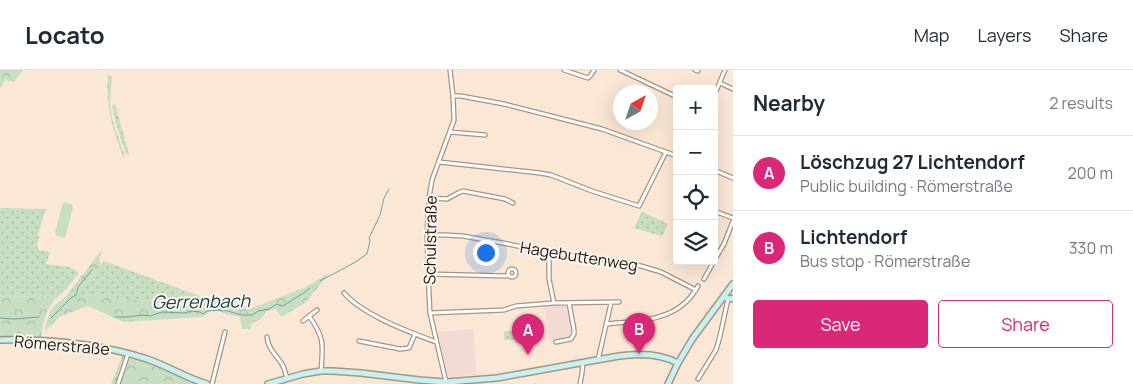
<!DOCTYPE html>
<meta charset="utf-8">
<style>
body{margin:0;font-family:Manrope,sans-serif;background:#f6f6f7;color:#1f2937}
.controls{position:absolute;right:15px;top:15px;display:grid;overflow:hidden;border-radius:5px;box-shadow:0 5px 20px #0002}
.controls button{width:45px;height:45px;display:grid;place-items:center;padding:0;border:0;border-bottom:1px solid #e0e1e3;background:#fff;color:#1f2937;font:25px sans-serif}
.compass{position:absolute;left:613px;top:15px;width:45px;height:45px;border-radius:50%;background:#fff;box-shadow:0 5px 20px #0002;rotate:40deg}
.you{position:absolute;left:485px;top:182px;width:18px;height:18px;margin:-12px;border:4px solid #fff;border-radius:50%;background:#1a73e8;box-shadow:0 0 0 8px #1a73e833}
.badge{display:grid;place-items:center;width:32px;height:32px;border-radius:50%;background:#db2777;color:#fff;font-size:16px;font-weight:700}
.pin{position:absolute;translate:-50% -41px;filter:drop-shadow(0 1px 2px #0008)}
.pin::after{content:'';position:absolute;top:26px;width:18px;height:15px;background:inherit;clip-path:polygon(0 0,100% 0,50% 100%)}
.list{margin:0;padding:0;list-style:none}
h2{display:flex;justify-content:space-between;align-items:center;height:65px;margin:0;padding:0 20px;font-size:21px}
h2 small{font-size:16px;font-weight:400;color:#747a83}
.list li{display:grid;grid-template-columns:32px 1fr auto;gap:15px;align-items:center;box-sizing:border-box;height:75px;padding:0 20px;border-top:1px solid #e0e1e3}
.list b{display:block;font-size:19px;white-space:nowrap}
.list p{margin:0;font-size:16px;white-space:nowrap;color:#747a83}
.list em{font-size:16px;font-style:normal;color:#747a83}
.actions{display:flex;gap:10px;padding:15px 20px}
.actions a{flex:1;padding:11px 0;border:1px solid #db2777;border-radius:5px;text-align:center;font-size:18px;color:#db2777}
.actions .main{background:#db2777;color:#fff}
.icon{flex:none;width:28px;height:28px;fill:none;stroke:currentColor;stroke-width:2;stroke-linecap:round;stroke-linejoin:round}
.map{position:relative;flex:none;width:733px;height:314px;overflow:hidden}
header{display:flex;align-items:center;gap:30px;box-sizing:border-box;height:70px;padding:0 25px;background:#fff;border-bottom:1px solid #e0e1e3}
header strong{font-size:24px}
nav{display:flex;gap:28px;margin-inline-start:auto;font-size:18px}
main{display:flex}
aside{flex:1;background:#fff}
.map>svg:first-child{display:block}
.education{fill:#f4dad5}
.grass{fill:url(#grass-dots)}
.forest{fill:url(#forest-crowns)}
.pitch{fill:#c7dec2}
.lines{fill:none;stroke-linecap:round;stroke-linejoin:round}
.stream{stroke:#6ea2a2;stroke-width:1}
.street-casing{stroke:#a79484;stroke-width:5.5}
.secondary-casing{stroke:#a79484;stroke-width:8}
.street{stroke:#fff;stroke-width:3}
.secondary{stroke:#c5f1f1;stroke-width:5}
.labels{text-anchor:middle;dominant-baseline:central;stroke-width:4;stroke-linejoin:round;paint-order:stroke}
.street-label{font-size:16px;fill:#1d1610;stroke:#fef6ef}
.water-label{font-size:18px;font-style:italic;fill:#134445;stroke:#fef6ef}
</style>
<header>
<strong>Locato</strong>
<nav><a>Map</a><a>Layers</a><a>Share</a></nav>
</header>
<main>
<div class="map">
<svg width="733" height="314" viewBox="0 0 733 314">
<defs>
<pattern id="grass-dots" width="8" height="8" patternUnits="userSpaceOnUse" patternTransform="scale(1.25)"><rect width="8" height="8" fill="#c7dec2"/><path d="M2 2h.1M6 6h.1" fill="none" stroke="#aabea6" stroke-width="1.8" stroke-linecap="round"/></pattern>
<pattern id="forest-crowns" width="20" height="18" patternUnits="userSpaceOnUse" patternTransform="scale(1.25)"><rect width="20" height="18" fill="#c7dec2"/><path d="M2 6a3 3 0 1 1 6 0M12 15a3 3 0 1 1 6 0" fill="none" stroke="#aabea6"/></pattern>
</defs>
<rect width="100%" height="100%" fill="#fbe7d6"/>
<path class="education" d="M 566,235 L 568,237 L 573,260 L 569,267 L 550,272 L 544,236 Z
M 473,259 L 477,305 L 450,307 L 447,303 L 438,262 Z"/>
<path class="grass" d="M 108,5 L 112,6 L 110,32 L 112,49 L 125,87 L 124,88 C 113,61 105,35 108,5 Z
M 115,34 L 129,84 L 126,84 L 115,51 L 112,35 Z
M 0,138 L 46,139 L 38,163 L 39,167 L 37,176 L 39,180 L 50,182 L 46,194 L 70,197 L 79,203 L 66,219 L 54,230 L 42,226 L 0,227 Z
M 643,142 L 668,154 L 662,166 L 634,158 L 641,143 Z
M 104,191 L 208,229 L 200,235 L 166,231 L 133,230 L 79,224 Z
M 504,261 L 521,261 L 522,270 L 504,270 Z"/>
<path class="forest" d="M 0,0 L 23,0 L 14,12 L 5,10 L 0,19 Z
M 101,181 L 102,182 L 99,190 L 101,194 L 80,224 L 133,230 L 166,231 L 200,235 L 210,228 L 252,238 L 306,217 L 327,204 L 328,205 L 305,233 L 281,247 L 276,239 L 266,241 L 262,248 L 251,254 L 251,259 L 242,259 L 240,247 L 230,245 L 212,239 L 203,247 L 123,252 L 88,236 L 59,247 L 45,262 L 46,254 L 51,239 L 66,226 Z
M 42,226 L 54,230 C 44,244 43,252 41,269 L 0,267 L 0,227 Z
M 122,286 L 142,291 L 179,306 L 202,314 L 111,314 Z"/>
<path class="pitch" d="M 64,132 L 71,134 L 73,137 L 65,168 L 56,165 L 55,163 L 62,136 Z"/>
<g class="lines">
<path class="stream" d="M 320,211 C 336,202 353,195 367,184 L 370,171 L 369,168 L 380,145 L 384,128 L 389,119
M 115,247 L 127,247 L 143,245 L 150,246 L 162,242 L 184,243 L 192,241 L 200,242 L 203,244 L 207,241 L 224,240 L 242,245 L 252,245 L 258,241 L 269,239 L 276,234 L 283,236 L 305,222 L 310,218
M 0,248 L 14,249 L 39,247
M 51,248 L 72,227 L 76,225 L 78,217 L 92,200"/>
<g class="street-casing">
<path id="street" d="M 564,0 L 588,8 L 591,5 L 594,0
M 620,0 L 677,27
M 695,0 L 698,1
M 720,13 L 733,19
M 453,26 L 461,26 L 504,34 L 602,59 L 677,86
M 714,26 L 725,0
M 450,62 L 485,65
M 439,92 L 540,103 L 551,105 L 592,121 L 639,136 L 666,82
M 714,100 L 733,108
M 429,128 L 447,129 L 460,122 L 463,121 L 505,129 L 513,133
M 714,141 L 733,148
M 427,165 L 445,165 L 463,166 L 508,174 L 549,183 L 620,191 L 641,196 L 661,202 L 696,220
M 549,183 L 549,209 L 554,233
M 714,191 L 724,174 L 733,151
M508 203a4 4 0 1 1 8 0a4 4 0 1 1-8 0Z
M 428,204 L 506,206 L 509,205
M 704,209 L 714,191
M 344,223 C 363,245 409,262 436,272
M 317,240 L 309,246 C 325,268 323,275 321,301
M 430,243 L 504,240 L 516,236 L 554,233 L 619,232
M 303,251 L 309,246
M 606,254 C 633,251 666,252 687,231 C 691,227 695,221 698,216
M 267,267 C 268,280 278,286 283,296 C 285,300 286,305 287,309
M 359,271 L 400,279 L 409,278 L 415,264
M 556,272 L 571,269 L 574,264 L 574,260 L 569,233
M 598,290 L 611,233
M 698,309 L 716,280 L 720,266 L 728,229
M 446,312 L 430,243 L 429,225 L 427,165 L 429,128 L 432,110 L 454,50 L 453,26 L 450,0
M 118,314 L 128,284
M 212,314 L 225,262
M 580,314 L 582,303 L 583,293"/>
</g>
<g class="secondary-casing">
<path id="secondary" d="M 724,227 L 730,229 L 733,228
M 0,270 C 49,269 100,274 147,289 C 168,296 186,308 207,314
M 268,314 L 303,304 L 321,301 L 333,301 L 361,303 L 419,310 L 446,312 L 472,310 L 497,308 L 619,286 C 639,283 659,283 678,293
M 668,314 L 678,293 L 693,268 L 733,214"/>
</g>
<use href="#street" class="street"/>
<use href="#secondary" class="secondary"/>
</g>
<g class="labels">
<g class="street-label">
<text transform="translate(430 170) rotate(-89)">Schulstraße</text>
<text transform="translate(579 186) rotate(9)">Hagebuttenweg</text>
<text transform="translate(62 275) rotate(5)">Römerstraße</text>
</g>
<g class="water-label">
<text transform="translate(201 231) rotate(-1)">Gerrenbach</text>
</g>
</g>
</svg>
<div class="controls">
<button>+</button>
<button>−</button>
<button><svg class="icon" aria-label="locate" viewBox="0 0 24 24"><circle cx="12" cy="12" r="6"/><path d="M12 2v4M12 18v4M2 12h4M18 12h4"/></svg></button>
<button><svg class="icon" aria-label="layers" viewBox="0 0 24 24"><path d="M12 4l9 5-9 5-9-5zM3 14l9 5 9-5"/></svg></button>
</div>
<svg class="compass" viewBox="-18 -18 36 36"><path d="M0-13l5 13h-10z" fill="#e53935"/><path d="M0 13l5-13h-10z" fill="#747a83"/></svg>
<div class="you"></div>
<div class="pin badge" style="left:528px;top:285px">A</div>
<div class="pin badge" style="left:639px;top:284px">B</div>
</div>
<aside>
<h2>Nearby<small>2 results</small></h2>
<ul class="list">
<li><span class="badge">A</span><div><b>Löschzug 27 Lichtendorf</b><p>Public building · Römerstraße</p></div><em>200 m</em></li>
<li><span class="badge">B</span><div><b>Lichtendorf</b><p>Bus stop · Römerstraße</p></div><em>330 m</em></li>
</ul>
<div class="actions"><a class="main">Save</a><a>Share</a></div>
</aside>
</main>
